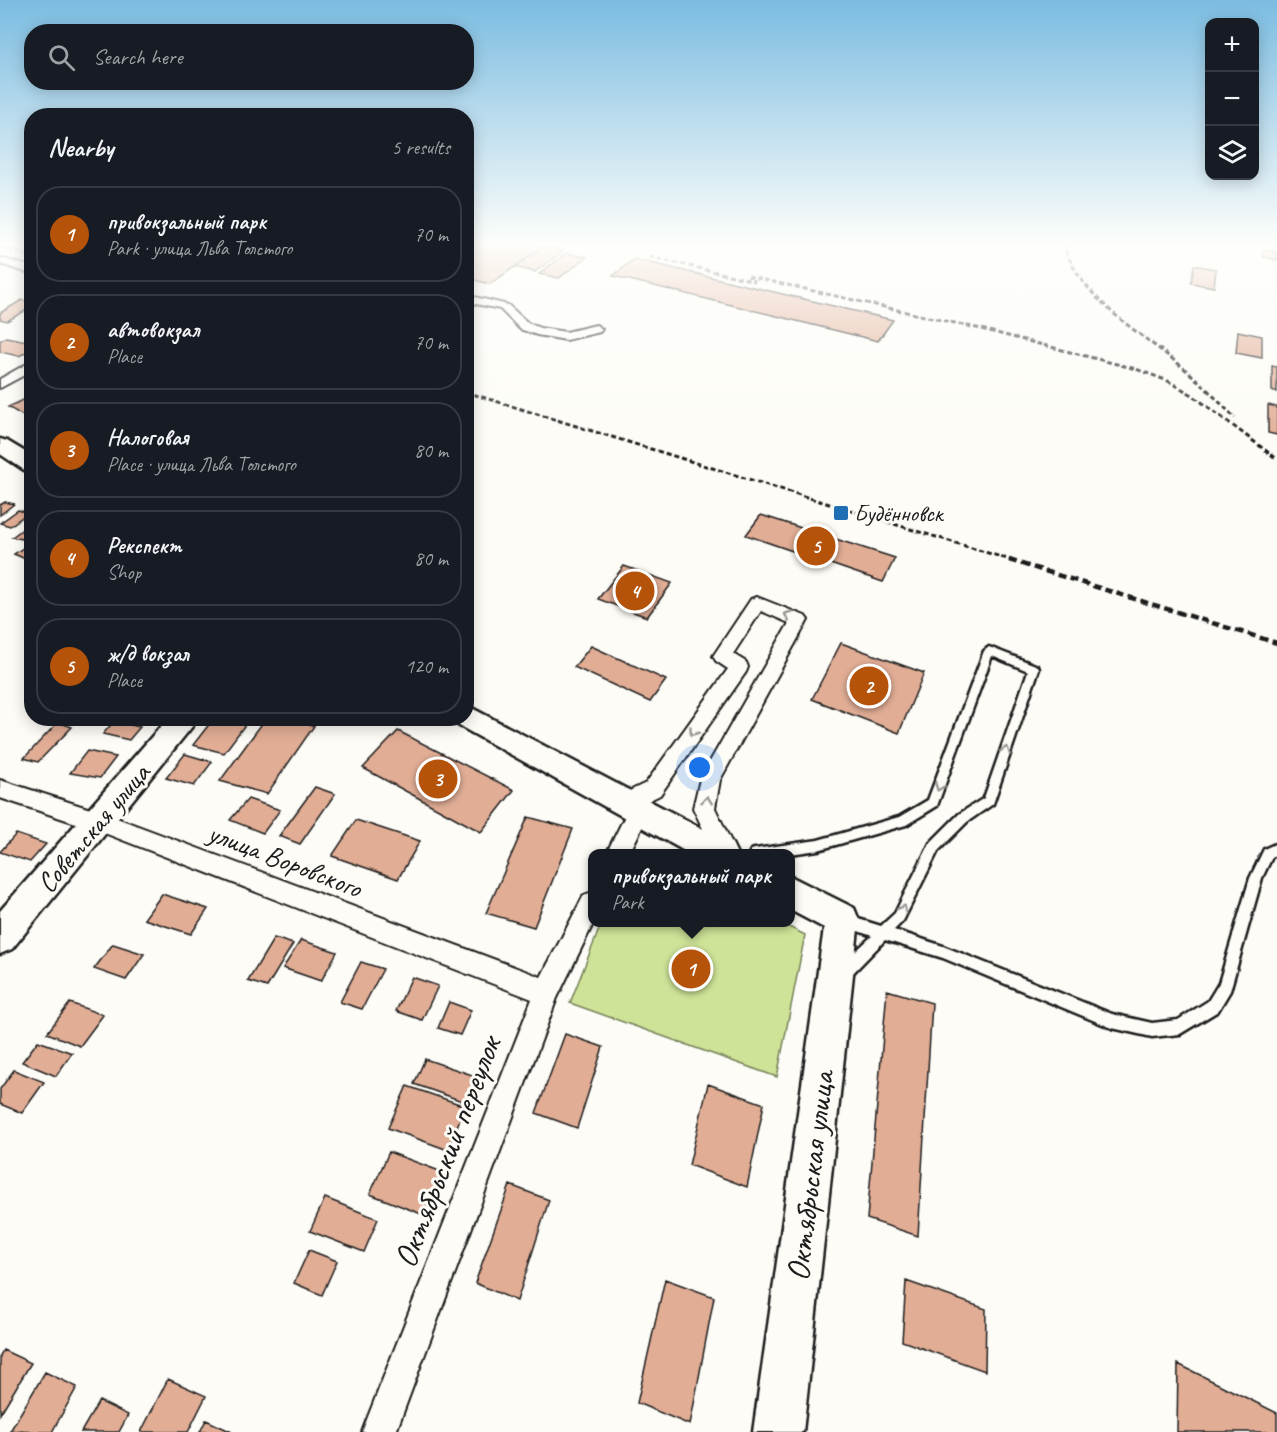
<!DOCTYPE html>
<meta charset="utf-8">
<style>
body{margin:0;font-family:Caveat,sans-serif;background:#20242c;color:#f1f3f6}
.controls{position:absolute;right:18px;top:18px;display:grid;overflow:hidden;border-radius:12px;box-shadow:0 3px 15px #0003}
.controls button{width:54px;height:54px;display:grid;place-items:center;padding:0;border:0;border-bottom:2px solid #363941;background:#171b24;color:#f1f3f6;font:30px sans-serif}
.you{position:absolute;left:700px;top:768px;width:21px;height:21px;margin:-15px;border:4px solid #fff;border-radius:50%;background:#1a73e8;box-shadow:0 0 0 9px #1a73e833}
.badge{display:grid;place-items:center;width:39px;height:39px;border-radius:50%;background:#b45309;color:#fff;font-size:20px;font-weight:700}
.pin{position:absolute;translate:-50% -50%;border:3px solid #fff;box-shadow:0 2px 6px #0006}
.popup{position:absolute;left:588px;top:849px;width:207px;height:78px;box-sizing:border-box;display:grid;place-content:center;border-radius:12px;background:#171b24;filter:drop-shadow(0 2px 4px #0005);font-size:20px;white-space:nowrap;color:#9ea1a6}
.popup b{font-size:22px;color:#f1f3f6}
.popup::after{content:'';position:absolute;left:50%;top:100%;margin-left:-12px;border:12px solid transparent;border-top-color:#171b24}
.list{margin:0;padding:0;list-style:none}
h2{display:flex;justify-content:space-between;align-items:center;height:78px;margin:0;padding:0 24px;font-size:26px}
h2 small{font-size:20px;font-weight:400;color:#9ea1a6}
.list li{display:grid;grid-template-columns:39px 1fr auto;gap:18px;align-items:center;box-sizing:border-box;height:96px;margin:0 12px 12px;padding:0 12px;border:2px solid #363941;border-radius:24px}
.list b{display:block;font-size:22px;white-space:nowrap}
.list p{margin:0;font-size:20px;white-space:nowrap;color:#9ea1a6}
.list em{font-size:20px;font-style:normal;color:#9ea1a6}
.icon{flex:none;width:33px;height:33px;fill:none;stroke:currentColor;stroke-width:2;stroke-linecap:round;stroke-linejoin:round}
.map{position:relative;flex:none;width:1277px;height:1432px;overflow:hidden}
.search{position:absolute;background:#171b24;box-shadow:0 3px 15px #0003;left:24px;top:24px;width:450px;height:66px;display:flex;align-items:center;gap:15px;box-sizing:border-box;padding:0 21px;border-radius:24px;color:#9ea1a6;font-size:22px}
.panel{position:absolute;background:#171b24;box-shadow:0 3px 15px #0003;left:24px;top:108px;width:450px;height:618px;border-radius:24px}
.map>svg:first-child{display:block}
.green{fill:#cee397;stroke:#75805a;stroke-width:1.5}
.building{fill:#e1ad95;stroke:#1c1c1c;stroke-width:1.5}
.lines{fill:none;stroke-linecap:round;stroke-linejoin:round}
.lane-casing{stroke:#1c1c1c;stroke-width:5}
.street-casing{stroke:#1c1c1c;stroke-width:4}
.secondary-casing{stroke:#1c1c1c;stroke-width:5}
.lane{fill:#fdfcf7;fill-rule:evenodd}
.street{fill:#fdfcf7;fill-rule:evenodd}
.secondary{fill:#fdfcf7;fill-rule:evenodd}
.rail-far1{stroke:#1c1c1c;stroke-width:3;stroke-dasharray:5 3;stroke-linecap:butt}
.rail{stroke:#1c1c1c;stroke-width:4.5;stroke-dasharray:8 4.5;stroke-linecap:butt}
.oneway{stroke:#989794}
.poi-dot{fill:#1f6fb2;stroke:#fdfcf7;stroke-width:2}
.labels{text-anchor:middle;dominant-baseline:central;stroke-width:6;stroke-linejoin:round;paint-order:stroke}
.far-poi-label{font-size:24px;fill:#1c1c1c;stroke:#fdfcf7;text-anchor:start}
.street-label{font-size:28px;fill:#1c1c1c;stroke:#fdfcf7}
.near-street-label{font-size:33px;fill:#1c1c1c;stroke:#fdfcf7}
</style>
<div class="map">
<svg width="1277" height="1432" viewBox="0 0 1277 1432">
<rect width="100%" height="100%" fill="#fdfcf7"/>
<filter id="ink" filterUnits="userSpaceOnUse"><feTurbulence type="fractalNoise" baseFrequency=".0167" numOctaves="2"/><feDisplacementMap in="SourceGraphic" scale="12" xChannelSelector="R" yChannelSelector="G"/><feConvolveMatrix kernelMatrix="1 2 1 2 8 2 1 2 1" color-interpolation-filters="sRGB"/></filter>
<g filter="url(#ink)">
<path class="green" d="M 602,922 L 781,923 L 805,935 L 777,1077 L 570,1003 Z"/>
<path class="building" d="M 466,243 L 549,243 L 490,284 L 466,278 Z
M 543,247 L 563,251 L 535,272 L 515,267 Z
M 1263,250 L 1277,252 L 1277,260 L 1263,257 Z
M 566,253 L 587,257 L 559,278 L 539,274 Z
M 634,259 L 893,320 L 878,341 L 613,276 Z
M 1194,265 L 1216,269 L 1214,287 L 1191,283 Z
M 22,300 L 32,302 L 32,307 L 7,321 L 0,319 L 0,313 Z
M 1238,331 L 1262,336 L 1262,358 L 1236,353 Z
M 6,337 L 32,342 L 32,349 L 19,356 L 0,352 L 0,341 Z
M 1272,366 L 1277,367 L 1277,392 L 1272,391 Z
M 32,396 L 32,417 L 28,419 L 8,407 Z
M 1268,405 L 1277,407 L 1277,435 L 1268,433 Z
M 5,502 L 14,504 L 0,515 L 0,505 Z
M 18,510 L 28,513 L 10,526 L 0,523 Z
M 761,515 L 823,535 L 895,558 L 883,582 L 746,535 Z
M 32,522 L 32,532 L 22,539 L 12,537 Z
M 32,542 L 32,552 L 23,558 L 14,554 Z
M 624,566 L 672,583 L 647,617 L 598,599 Z
M 841,643 L 924,673 L 899,733 L 812,699 Z
M 591,646 L 666,680 L 650,702 L 574,667 Z
M 214,718 L 250,718 L 224,753 L 193,745 Z
M 266,718 L 285,718 L 314,726 L 267,794 L 220,781 Z
M 114,721 L 140,727 L 129,740 L 103,734 Z
M 58,722 L 72,727 L 38,762 L 24,758 Z
M 398,731 L 514,790 L 481,832 L 363,768 Z
M 87,751 L 116,757 L 100,778 L 70,773 Z
M 185,754 L 212,762 L 194,786 L 166,778 Z
M 315,787 L 335,794 L 300,844 L 279,836 Z
M 248,799 L 280,810 L 263,833 L 230,820 Z
M 528,817 L 573,829 L 534,927 L 486,913 Z
M 356,820 L 420,841 L 398,879 L 332,856 Z
M 16,834 L 46,844 L 30,862 L 0,852 Z
M 162,894 L 208,909 L 191,934 L 144,919 Z
M 274,938 L 293,944 L 267,987 L 248,981 Z
M 301,940 L 337,952 L 321,981 L 283,968 Z
M 113,944 L 144,954 L 126,980 L 94,969 Z
M 361,962 L 383,969 L 362,1009 L 340,1002 Z
M 412,977 L 438,986 L 422,1020 L 396,1011 Z
M 887,990 L 932,1003 L 918,1236 L 867,1219 Z
M 449,1002 L 471,1010 L 460,1035 L 438,1028 Z
M 70,1003 L 103,1015 L 80,1046 L 47,1033 Z
M 565,1034 L 603,1047 L 577,1128 L 536,1113 Z
M 38,1041 L 72,1053 L 56,1076 L 22,1062 Z
M 425,1059 L 478,1077 L 468,1103 L 414,1084 Z
M 14,1070 L 44,1082 L 22,1113 L 0,1104 L 0,1089 Z
M 708,1084 L 764,1104 L 747,1187 L 689,1165 Z
M 407,1086 L 465,1106 L 448,1150 L 388,1128 Z
M 389,1152 L 442,1172 L 424,1215 L 370,1194 Z
M 510,1185 L 549,1200 L 517,1301 L 475,1283 Z
M 325,1198 L 378,1219 L 364,1252 L 310,1231 Z
M 309,1250 L 337,1261 L 322,1295 L 294,1283 Z
M 665,1279 L 714,1297 L 690,1425 L 637,1403 Z
M 906,1281 L 986,1309 L 985,1371 L 902,1341 Z
M 3,1350 L 31,1363 L 0,1414 L 0,1356 Z
M 1178,1364 L 1277,1413 L 1277,1432 L 1177,1432 Z
M 45,1372 L 77,1387 L 52,1432 L 10,1431 Z
M 168,1379 L 206,1396 L 188,1432 L 141,1432 Z
M 99,1401 L 128,1415 L 119,1432 L 81,1432 Z
M 206,1420 L 232,1432 L 200,1432 Z"/>
<g class="lines">
<g class="lane-casing">
<path id="lane" d="M 989,647 L 1038,666 L 1039,669 L 993,804 L 967,822 L 938,851 L 903,921 L 894,930 L 943,946 L 1112,1014 L 1152,1023 L 1178,1020 L 1208,1001 L 1219,983 L 1250,878 L 1264,849 L 1277,843 L 1277,854 L 1272,857 L 1262,878 L 1230,991 L 1218,1011 L 1180,1034 L 1152,1037 L 1112,1028 L 943,958 L 885,940 L 850,976 L 845,978 L 840,976 L 838,971 L 840,966 L 872,936 L 841,925 L 839,921 L 841,917 L 845,915 L 881,926 L 895,913 L 930,843 L 959,814 L 984,798 L 1028,671 L 992,656 L 937,806 L 906,825 L 818,850 L 790,854 L 749,854 L 751,850 L 755,849 L 818,840 L 899,817 L 928,800 L 984,651 Z"/>
</g>
<g class="street-casing">
<path id="street" d="M 0,258 L 32,267 L 32,274 L 0,264 Z
M 466,295 L 508,305 L 528,323 L 540,328 L 566,332 L 596,325 L 602,329 L 600,332 L 566,340 L 537,335 L 520,329 L 500,309 L 466,302 Z
M 32,361 L 32,371 L 0,388 L 0,379 Z
M 757,597 L 805,616 L 808,620 L 720,780 L 715,808 L 737,854 L 715,854 L 693,808 L 700,779 L 789,623 L 761,611 L 733,654 L 746,662 L 748,667 L 746,672 L 660,795 L 646,802 L 651,809 L 629,854 L 606,854 L 628,810 L 619,808 L 615,802 L 619,796 L 646,783 L 728,669 L 716,661 L 713,656 L 751,599 Z
M 0,780 L 106,814 L 541,977 L 584,895 L 592,892 L 592,922 L 594,922 L 557,998 L 396,1432 L 362,1432 L 532,999 L 94,829 L 0,798 Z"/>
</g>
<g class="secondary-casing">
<path id="secondary" d="M 0,439 L 7,441 L 32,456 L 32,471 L 24,470 L 0,454 Z
M 466,705 L 732,844 L 737,854 L 690,854 L 456,724 L 453,718 L 466,718 Z
M 168,718 L 199,718 L 12,949 L 0,954 L 0,911 Z
M 790,876 L 854,908 L 859,920 L 803,1432 L 753,1432 L 824,928 L 790,910 Z"/>
</g>
<use href="#lane" class="lane"/>
<use href="#street" class="street"/>
<use href="#secondary" class="secondary"/>
<path class="rail-far1" d="M 1063,243 C 1082,302 1141,332 1186,370 C 1203,384 1219,402 1235,418
M 0,247 L 32,257
M 650,257 L 755,281
M 748,276 L 981,329 L 1136,369 L 1168,381 L 1191,394 L 1277,459
M 466,392 L 1014,561"/>
<path class="rail" d="M 1009,560 L 1277,643"/>
</g>
<defs><path id="oneway-chevron" d="M-2-3.5L2.5 0L-2 3.5" fill="none" stroke-width="1.6" stroke-linecap="round" stroke-linejoin="round" transform="scale(1.5)"/></defs>
<g class="oneway">
<use href="#oneway-chevron" transform="translate(788 615) rotate(-158)"/>
<use href="#oneway-chevron" transform="translate(693 732) rotate(125)"/>
<use href="#oneway-chevron" transform="translate(1006 750) rotate(-71)"/>
<use href="#oneway-chevron" transform="translate(939 787) rotate(111)"/>
<use href="#oneway-chevron" transform="translate(707 800) rotate(-84)"/>
<use href="#oneway-chevron" transform="translate(903 909) rotate(-62)"/>
</g>
</g>
<linearGradient id="sky" x2="0" y2="1"><stop stop-color="#7bbce1"/><stop offset="0.55" stop-color="#fefefb"/><stop offset="1" stop-color="#fefefb" stop-opacity="0"/></linearGradient>
<rect width="1277" height="444" fill="url(#sky)"/>
<rect class="poi-dot" x="833" y="505" width="16" height="16" rx="3"/>
<g class="labels">
<g class="far-poi-label">
<text x="854" y="513">Будённовск</text>
</g>
<g class="street-label">
<text transform="translate(93 828) rotate(-50)">Советская улица</text>
<text transform="translate(285 860) rotate(21)">улица Воровского</text>
</g>
<g class="near-street-label">
<text transform="translate(447 1152) rotate(-69)">Октябрьский переулок</text>
<text transform="translate(810 1176) rotate(-83)">Октябрьская улица</text>
</g>
</g>
</svg>
<div class="controls">
<button>+</button>
<button>−</button>
<button><svg class="icon" aria-label="layers" viewBox="0 0 24 24"><path d="M12 4l9 5-9 5-9-5zM3 14l9 5 9-5"/></svg></button>
</div>
<div class="you"></div>
<div class="pin badge" style="left:691px;top:969px">1</div>
<div class="popup"><b>привокзальный парк</b>Park</div>
<div class="pin badge" style="left:869px;top:686px">2</div>
<div class="pin badge" style="left:438px;top:779px">3</div>
<div class="pin badge" style="left:635px;top:591px">4</div>
<div class="pin badge" style="left:816px;top:546px">5</div>
<div class="search"><svg class="icon" aria-label="search" viewBox="0 0 24 24"><circle cx="10" cy="10" r="6"/><path d="M15 15l6 6"/></svg>Search here</div>
<section class="panel">
<h2>Nearby<small>5 results</small></h2>
<ul class="list">
<li><span class="badge">1</span><div><b>привокзальный парк</b><p>Park · улица Льва Толстого</p></div><em>70 m</em></li>
<li><span class="badge">2</span><div><b>автовокзал</b><p>Place</p></div><em>70 m</em></li>
<li><span class="badge">3</span><div><b>Налоговая</b><p>Place · улица Льва Толстого</p></div><em>80 m</em></li>
<li><span class="badge">4</span><div><b>Рекспект</b><p>Shop</p></div><em>80 m</em></li>
<li><span class="badge">5</span><div><b>ж/д вокзал</b><p>Place</p></div><em>120 m</em></li>
</ul>
</section>
</div>
